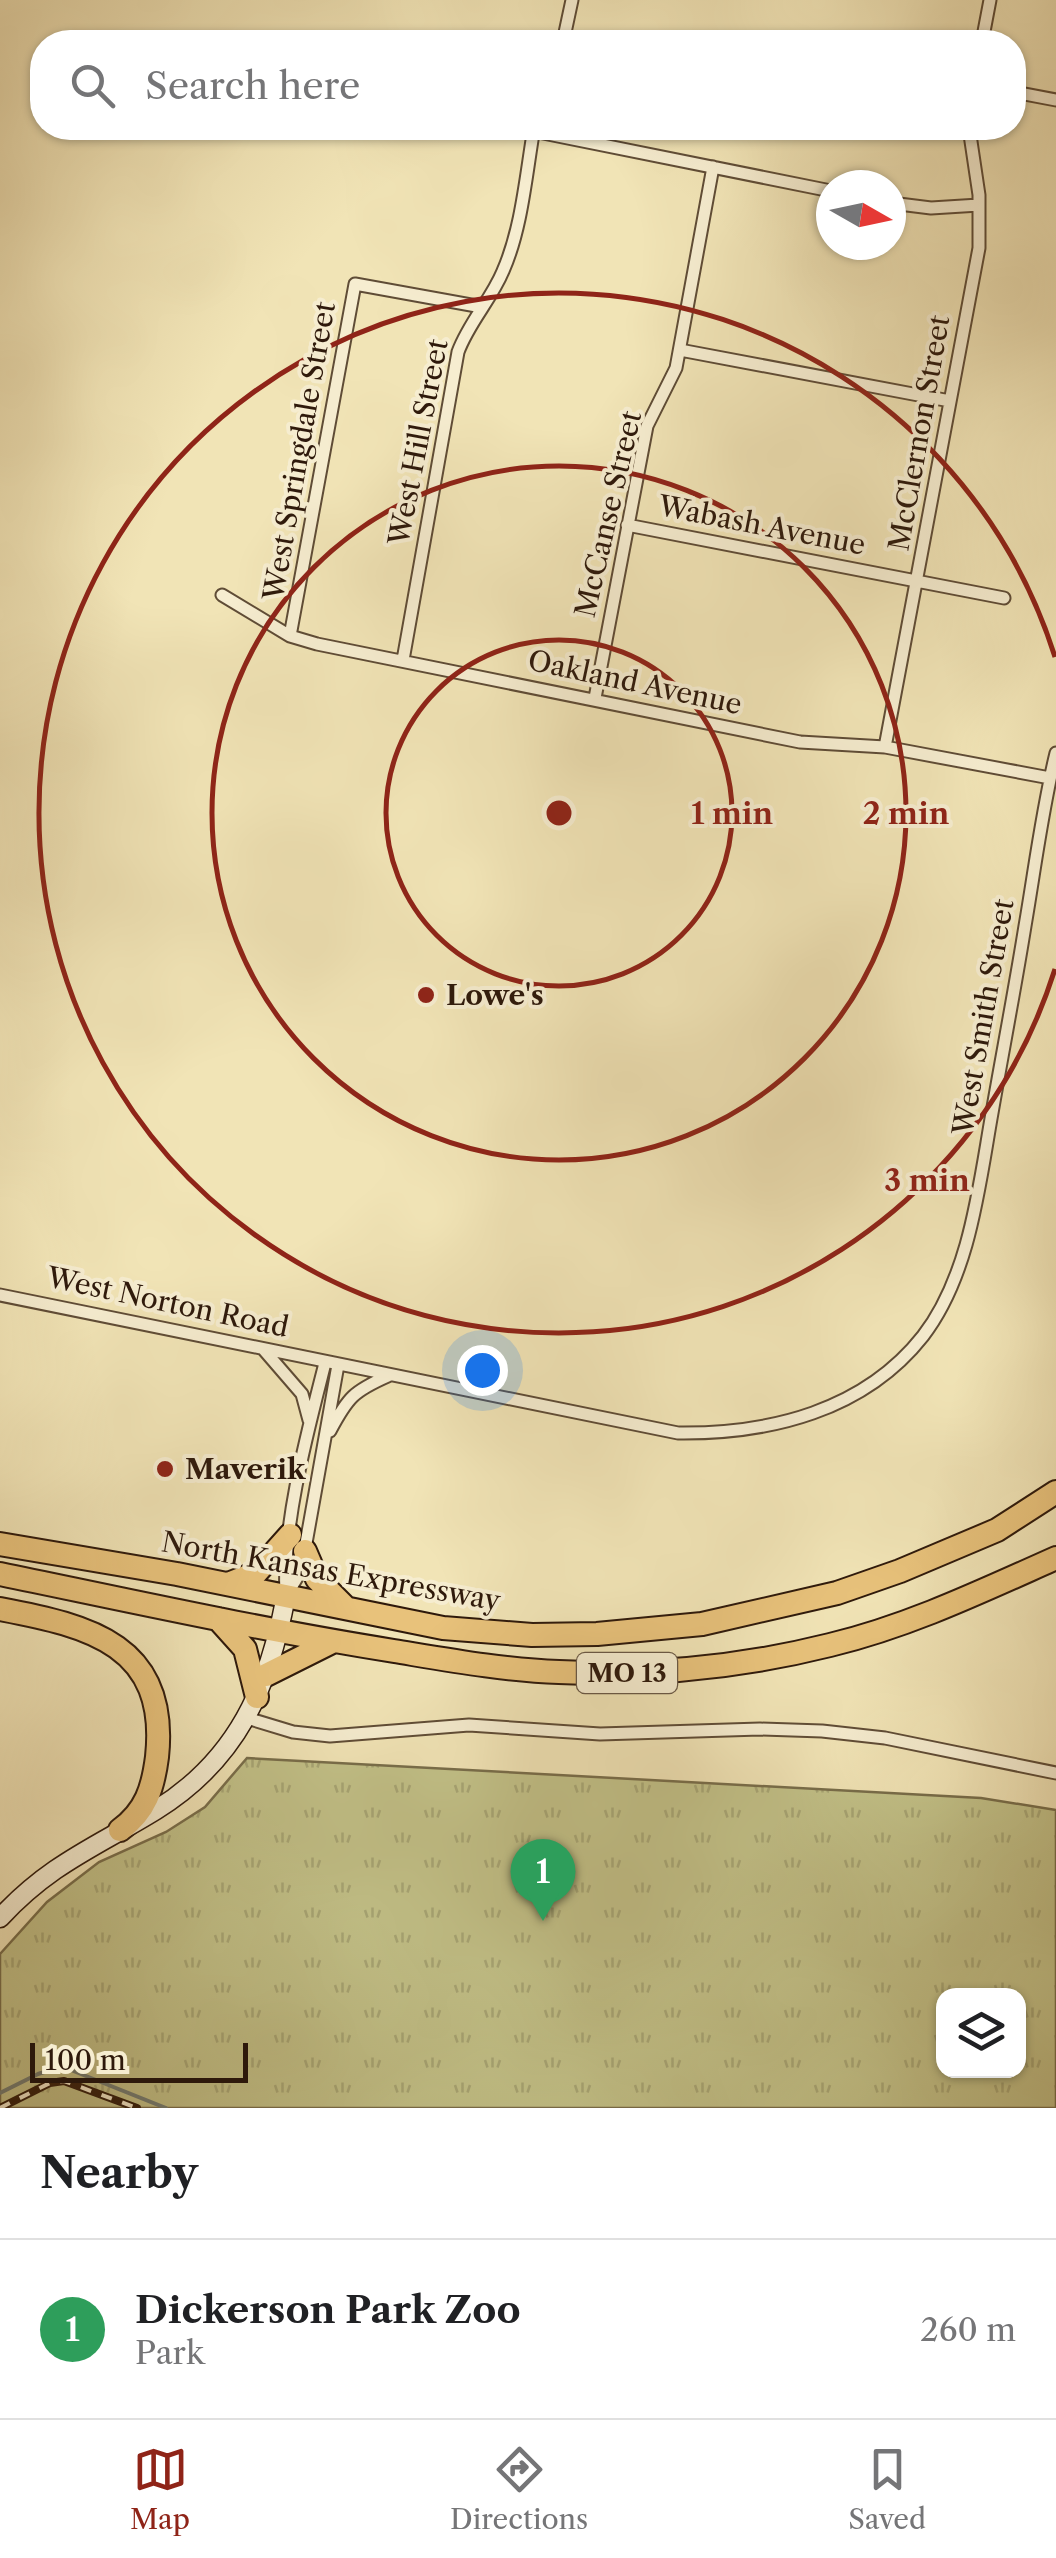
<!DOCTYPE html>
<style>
body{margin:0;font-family:"Libre Caslon Text",serif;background:#f6f6f6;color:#202124}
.controls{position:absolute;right:30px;bottom:30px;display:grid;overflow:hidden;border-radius:20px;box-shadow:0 2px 8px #0004}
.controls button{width:90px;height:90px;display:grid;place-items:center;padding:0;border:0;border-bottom:2px solid #e0e0e0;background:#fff;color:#202124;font:50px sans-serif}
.compass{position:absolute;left:816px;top:170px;width:90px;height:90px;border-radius:50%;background:#fff;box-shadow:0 2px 8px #0004;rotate:99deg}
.scale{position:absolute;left:30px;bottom:25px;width:218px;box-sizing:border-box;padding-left:10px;border:5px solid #2e190b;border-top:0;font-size:28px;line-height:35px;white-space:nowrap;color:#2e190b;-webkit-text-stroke:8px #f6edd0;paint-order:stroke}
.you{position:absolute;left:482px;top:1370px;width:35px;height:35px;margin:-25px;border:8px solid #fff;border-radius:50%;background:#1a73e8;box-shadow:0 0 0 15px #1a73e833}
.badge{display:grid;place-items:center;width:65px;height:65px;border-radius:50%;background:#8f2418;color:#fff;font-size:32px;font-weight:700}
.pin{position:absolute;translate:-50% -82px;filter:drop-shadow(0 2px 5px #0008)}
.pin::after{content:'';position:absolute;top:52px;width:35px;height:30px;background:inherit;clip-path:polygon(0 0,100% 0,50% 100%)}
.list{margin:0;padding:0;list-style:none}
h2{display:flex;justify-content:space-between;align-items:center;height:130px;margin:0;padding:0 40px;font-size:42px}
h2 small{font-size:32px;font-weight:400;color:#757577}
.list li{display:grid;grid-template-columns:65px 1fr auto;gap:30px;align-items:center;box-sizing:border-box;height:180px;padding:0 40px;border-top:2px solid #e0e0e0}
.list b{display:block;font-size:38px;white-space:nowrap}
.list p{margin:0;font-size:32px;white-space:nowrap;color:#757577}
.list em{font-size:32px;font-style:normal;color:#757577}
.icon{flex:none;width:55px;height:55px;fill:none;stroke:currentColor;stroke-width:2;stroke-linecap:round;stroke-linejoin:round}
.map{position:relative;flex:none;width:1056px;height:2108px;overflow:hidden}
.search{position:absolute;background:#fff;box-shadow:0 2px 8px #0004;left:30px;right:30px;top:30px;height:110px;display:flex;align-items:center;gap:25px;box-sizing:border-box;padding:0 35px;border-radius:40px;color:#757577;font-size:38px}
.sheet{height:310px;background:#fff}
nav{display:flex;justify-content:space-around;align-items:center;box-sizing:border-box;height:140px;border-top:2px solid #e0e0e0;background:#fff;font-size:28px;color:#757577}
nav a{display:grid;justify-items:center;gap:5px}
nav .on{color:#8f2418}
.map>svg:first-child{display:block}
.park{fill:url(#park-tufts);stroke:#786d4a;stroke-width:2.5;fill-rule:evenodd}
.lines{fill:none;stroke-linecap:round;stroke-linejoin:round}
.stream{stroke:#717b72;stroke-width:4}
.street-casing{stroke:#5f4c36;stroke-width:15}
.secondary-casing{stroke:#2e190b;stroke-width:21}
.highway-casing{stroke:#2e190b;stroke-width:26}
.street{stroke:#f6edd0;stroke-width:11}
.secondary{stroke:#f6edd0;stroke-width:18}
.highway{stroke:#e8c27b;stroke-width:22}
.rail-casing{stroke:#2e190b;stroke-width:8}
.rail{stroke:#f6edd0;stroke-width:4;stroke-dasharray:11;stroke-linecap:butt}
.ring{fill:none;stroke:#8f2418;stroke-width:5}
.poi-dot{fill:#8f2418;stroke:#f6edd0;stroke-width:4}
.labels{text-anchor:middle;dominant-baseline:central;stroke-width:8;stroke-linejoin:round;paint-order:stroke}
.shield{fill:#f6edd0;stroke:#6a5946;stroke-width:2.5}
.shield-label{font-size:25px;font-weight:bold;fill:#2e190b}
.street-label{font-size:28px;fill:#2e190b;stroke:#f6edd0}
.poi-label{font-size:28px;font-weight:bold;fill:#2e190b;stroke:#f6edd0;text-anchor:start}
.centre{fill:#8f2418;stroke:#f6edd0;stroke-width:5}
.ring-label{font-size:30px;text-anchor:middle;font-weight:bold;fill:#8f2418;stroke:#f6edd0;stroke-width:8;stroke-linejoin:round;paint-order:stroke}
</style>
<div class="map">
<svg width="1056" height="2108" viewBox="0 0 1056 2108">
<defs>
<pattern id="park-tufts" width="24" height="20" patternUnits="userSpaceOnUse" patternTransform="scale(2.5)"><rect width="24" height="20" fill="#c2c188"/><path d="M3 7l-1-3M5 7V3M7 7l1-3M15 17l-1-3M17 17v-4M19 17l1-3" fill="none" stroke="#a7a574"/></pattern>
</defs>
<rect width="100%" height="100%" fill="#f1e4b6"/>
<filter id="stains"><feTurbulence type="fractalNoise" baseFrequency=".002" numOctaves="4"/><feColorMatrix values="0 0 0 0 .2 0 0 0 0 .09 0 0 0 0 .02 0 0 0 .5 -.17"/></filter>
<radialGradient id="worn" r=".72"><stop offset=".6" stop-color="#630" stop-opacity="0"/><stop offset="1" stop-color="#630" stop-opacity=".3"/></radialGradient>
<path class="park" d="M 247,1758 L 981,1798 L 1056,1810 L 1056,2108 L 0,2108 L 0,1954 L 47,1902 L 99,1862 L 166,1832 L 205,1807 ZM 944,1996 L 1018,1996 L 1018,2070 L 944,2070 Z"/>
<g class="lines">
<path class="stream" d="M 0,2093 L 38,2074 L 57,2068 L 71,2070 L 166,2108"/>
<g class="street-casing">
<path id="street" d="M 563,42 L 572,0
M 982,42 L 990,0
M 1014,92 L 1056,100
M 533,131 L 831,191
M 891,203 L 931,208 L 979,205
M 680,350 L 950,401
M 627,525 L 1004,598
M 222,595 L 290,636 L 317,644 L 800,742 L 885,747 L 1050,778
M 290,636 L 355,284 L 482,307
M 403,660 L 458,352 C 469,322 491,300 503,271 C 522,228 526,174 534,128
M 595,698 L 647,426 L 676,368 L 713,167
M 885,747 L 979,248 L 979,195 L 969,128
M 0,1295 L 678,1433 C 770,1434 864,1411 923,1336 C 970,1275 979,1186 992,1113 C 1003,1050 1015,988 1025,926 C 1035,868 1042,810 1056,753
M 264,1350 L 302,1394 L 309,1420
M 330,1431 C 348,1397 354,1391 388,1376
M 286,1594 C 282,1525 308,1430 325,1363
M 286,1596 L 301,1571 L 338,1365
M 247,1718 L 293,1732 L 330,1736 L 469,1725 L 600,1734 L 760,1729 L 822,1731 L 885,1738 L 1056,1773"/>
</g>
<g class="secondary-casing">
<path id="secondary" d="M 0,1918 C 51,1863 96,1847 156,1810 C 237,1760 269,1687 286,1596"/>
</g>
<g class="highway-casing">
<path id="highway" d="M 0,1544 L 177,1574 L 443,1628 L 532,1635 L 597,1634 L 702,1624 L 837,1593 L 900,1571 L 997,1530 L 1056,1492
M 305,1551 L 317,1579 L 345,1607
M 0,1574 C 131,1601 262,1630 394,1651 C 449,1660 504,1670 559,1672 C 651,1676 742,1667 830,1645 C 909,1626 982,1591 1056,1558
M 228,1584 L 256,1573 L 290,1535
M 0,1609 C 90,1626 169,1645 157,1757 C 153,1788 146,1811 120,1830
M 218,1619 L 245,1649 L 257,1697
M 266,1675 L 332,1642"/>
</g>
<use href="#street" class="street"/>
<use href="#secondary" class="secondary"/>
<use href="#highway" class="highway"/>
<g class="rail-casing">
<path id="rail" d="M 0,2108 L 50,2083 L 64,2081 L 137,2108"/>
</g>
<use href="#rail" class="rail"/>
</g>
<g class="ring">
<circle cx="559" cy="813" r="173"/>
<circle cx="559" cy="813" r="347"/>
<path d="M1055 969A520 520 0 1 1 1055 657"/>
</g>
<g class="poi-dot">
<circle cx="426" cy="995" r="10"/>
<circle cx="165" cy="1469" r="10"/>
</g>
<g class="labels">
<rect class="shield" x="577" y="1653" width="100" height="40" rx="8"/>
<g class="shield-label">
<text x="627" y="1673">MO 13</text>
</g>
<g class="street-label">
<text transform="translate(919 433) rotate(-80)">McClernon Street</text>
<text transform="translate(418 442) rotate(-79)">West Hill Street</text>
<text transform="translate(299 451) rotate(-80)">West Springdale Street</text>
<text transform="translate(608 514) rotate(-77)">McCanse Street</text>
<text transform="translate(762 525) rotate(11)">Wabash Avenue</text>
<text transform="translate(635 682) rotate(12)">Oakland Avenue</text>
<text transform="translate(983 1017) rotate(-80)">West Smith Street</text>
<text transform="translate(168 1302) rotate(12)">West Norton Road</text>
<text transform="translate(331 1571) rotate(10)">North Kansas Expressway</text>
</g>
<g class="poi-label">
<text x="446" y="995">Lowe's</text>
<text x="185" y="1469">Maverik</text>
</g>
</g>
<circle cx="559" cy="813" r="15" class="centre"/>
<g class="ring-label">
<text x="732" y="824">1 min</text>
<text x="906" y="824">2 min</text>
<text x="927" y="1191">3 min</text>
</g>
<rect width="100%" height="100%" filter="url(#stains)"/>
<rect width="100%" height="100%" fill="url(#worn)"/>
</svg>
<div class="controls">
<button><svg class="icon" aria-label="layers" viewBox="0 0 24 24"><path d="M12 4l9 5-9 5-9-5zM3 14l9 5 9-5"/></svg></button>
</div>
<svg class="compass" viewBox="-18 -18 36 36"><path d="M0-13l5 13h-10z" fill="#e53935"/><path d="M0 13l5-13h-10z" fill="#757577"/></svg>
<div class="scale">100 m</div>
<div class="you"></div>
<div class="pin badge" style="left:543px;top:1921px;background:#2e9e5b">1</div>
<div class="search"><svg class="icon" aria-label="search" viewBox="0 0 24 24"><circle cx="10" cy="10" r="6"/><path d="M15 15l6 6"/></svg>Search here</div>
</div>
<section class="sheet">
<h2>Nearby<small></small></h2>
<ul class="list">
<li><span class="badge" style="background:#2e9e5b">1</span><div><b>Dickerson Park Zoo</b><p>Park</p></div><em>260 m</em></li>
</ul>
</section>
<nav>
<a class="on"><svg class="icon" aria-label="map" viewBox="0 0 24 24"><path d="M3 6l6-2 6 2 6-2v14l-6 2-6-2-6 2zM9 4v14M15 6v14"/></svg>Map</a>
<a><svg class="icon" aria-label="directions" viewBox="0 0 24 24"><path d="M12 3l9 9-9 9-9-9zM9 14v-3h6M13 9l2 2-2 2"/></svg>Directions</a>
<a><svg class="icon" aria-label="saved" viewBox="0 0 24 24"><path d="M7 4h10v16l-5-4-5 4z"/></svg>Saved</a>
</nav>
